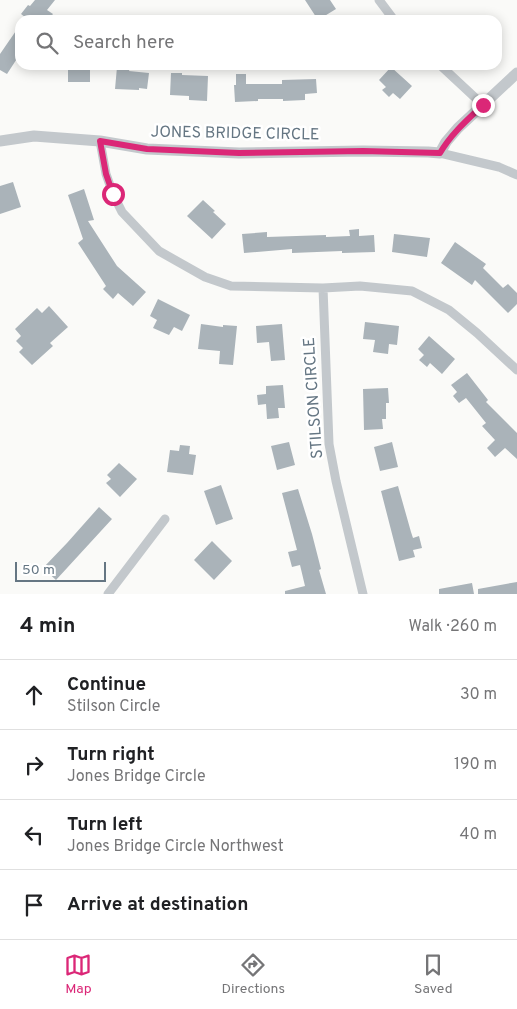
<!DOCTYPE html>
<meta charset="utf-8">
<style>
body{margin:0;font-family:Overpass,sans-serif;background:#f2f2f2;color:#202124}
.scale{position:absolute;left:15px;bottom:12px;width:91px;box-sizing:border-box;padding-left:5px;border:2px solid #657683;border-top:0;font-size:14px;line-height:18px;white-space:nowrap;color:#657683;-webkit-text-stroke:4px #fff;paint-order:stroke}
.stop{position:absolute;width:15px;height:15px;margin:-11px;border:4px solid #db2777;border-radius:50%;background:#fff}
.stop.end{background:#db2777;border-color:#fff;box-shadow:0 1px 5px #0008}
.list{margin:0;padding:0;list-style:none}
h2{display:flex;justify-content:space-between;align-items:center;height:65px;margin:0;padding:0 20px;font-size:21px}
h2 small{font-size:16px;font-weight:400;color:#757577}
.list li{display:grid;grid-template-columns:32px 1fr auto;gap:15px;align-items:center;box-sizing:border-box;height:70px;padding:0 20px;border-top:1px solid #e0e0e0}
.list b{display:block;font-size:19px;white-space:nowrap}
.list p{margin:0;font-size:16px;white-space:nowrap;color:#757577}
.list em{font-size:16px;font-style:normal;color:#757577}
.icon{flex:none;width:28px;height:28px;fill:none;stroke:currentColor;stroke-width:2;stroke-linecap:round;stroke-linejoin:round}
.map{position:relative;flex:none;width:517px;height:594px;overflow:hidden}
.search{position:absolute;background:#fff;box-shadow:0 2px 12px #0003;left:15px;right:15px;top:15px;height:55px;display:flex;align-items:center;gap:12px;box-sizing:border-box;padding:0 18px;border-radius:15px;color:#757577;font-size:19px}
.sheet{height:345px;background:#fff}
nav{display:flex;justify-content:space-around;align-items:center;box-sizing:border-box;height:70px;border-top:1px solid #e0e0e0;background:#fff;font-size:14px;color:#757577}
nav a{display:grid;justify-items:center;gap:2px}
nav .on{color:#db2777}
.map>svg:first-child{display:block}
.building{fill:#aab3b9}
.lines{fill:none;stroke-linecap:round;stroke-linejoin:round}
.minor{stroke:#c3c8cc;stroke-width:9}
.tertiary{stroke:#c3c8cc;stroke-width:11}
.route{stroke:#db2777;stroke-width:6}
.labels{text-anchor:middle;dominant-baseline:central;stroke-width:5;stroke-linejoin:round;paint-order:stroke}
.street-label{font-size:16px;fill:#657683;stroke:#fff}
</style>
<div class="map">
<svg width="517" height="594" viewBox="0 0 517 594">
<rect width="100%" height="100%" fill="#fafaf8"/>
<path class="building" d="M 35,0 L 55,0 L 47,10 L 53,14 L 48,20 L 29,20 L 21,14 L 28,5 L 30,6 Z
M 305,0 L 330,0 L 336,9 L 318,20 Z
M 20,25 L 20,54 L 7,74 L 0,70 L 0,54 Z
M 75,65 L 86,65 L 86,68 L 90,68 L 90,82 L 68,82 L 68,67 L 75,67 Z
M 117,67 L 130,68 L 129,71 L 149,73 L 147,89 L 139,88 L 139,90 L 115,89 Z
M 391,67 L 412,86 L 400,99 L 393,93 L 389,97 L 382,90 L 386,87 L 379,80 Z
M 171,73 L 182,73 L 182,75 L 208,76 L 207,101 L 189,100 L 189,96 L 170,95 Z
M 236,74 L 246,74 L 246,84 L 282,84 L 282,80 L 316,79 L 317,93 L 305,94 L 305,100 L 283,101 L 283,99 L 258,99 L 258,101 L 235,102 L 234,85 L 236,85 Z
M 13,182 L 21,207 L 0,214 L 0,186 Z
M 84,189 L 94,220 L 88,221 L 117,266 L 146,292 L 133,306 L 118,293 L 113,299 L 103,289 L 106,286 L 78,243 L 83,239 L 68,195 Z
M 203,200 L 215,211 L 213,212 L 226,224 L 212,239 L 187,216 Z
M 359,229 L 359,236 L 374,235 L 375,252 L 342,253 L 342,251 L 292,253 L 292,249 L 244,253 L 242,234 L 267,232 L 267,237 L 326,235 L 326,237 L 350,236 L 349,230 Z
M 394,234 L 430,238 L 427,257 L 392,252 Z
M 455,242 L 486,264 L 483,268 L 503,288 L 508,284 L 517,293 L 517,304 L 508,313 L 475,280 L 472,285 L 441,263 Z
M 158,299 L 190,315 L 182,331 L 174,327 L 169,335 L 153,328 L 157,320 L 150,316 Z
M 49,306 L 68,327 L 50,343 L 53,346 L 32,365 L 19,352 L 23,348 L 16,341 L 21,336 L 15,329 L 37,308 L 42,313 Z
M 365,322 L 399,326 L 397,345 L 389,344 L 388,354 L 373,352 L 375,340 L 363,339 Z
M 201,324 L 223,327 L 223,325 L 237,326 L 233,365 L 219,364 L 220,351 L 198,349 Z
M 282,324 L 285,360 L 271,361 L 269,342 L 257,343 L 256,326 Z
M 429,336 L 455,359 L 442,374 L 430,363 L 427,367 L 419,360 L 424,355 L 418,349 Z
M 467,373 L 488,400 L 486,402 L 517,433 L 517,459 L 505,448 L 495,457 L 487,448 L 495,440 L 482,426 L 486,423 L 466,398 L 459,403 L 453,396 L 457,392 L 451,385 Z
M 283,385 L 285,408 L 278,408 L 279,418 L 267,419 L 266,404 L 258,405 L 257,395 L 266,394 L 266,386 Z
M 388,388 L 389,403 L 386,403 L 386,419 L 382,419 L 383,429 L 364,430 L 363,389 Z
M 289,442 L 295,465 L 277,470 L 271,446 Z
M 392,442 L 398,467 L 380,471 L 374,447 Z
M 180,445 L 190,446 L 189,454 L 196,455 L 193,475 L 167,472 L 170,450 L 179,451 Z
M 119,463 L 137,479 L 120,497 L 106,483 L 111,479 L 107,475 Z
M 221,485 L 233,519 L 216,525 L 204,491 Z
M 398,486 L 411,532 L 413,538 L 419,536 L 422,548 L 413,550 L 415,557 L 399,561 L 381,491 Z
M 298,489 L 312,534 L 321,569 L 319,570 L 326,594 L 285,594 L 285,591 L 305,586 L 300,565 L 292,567 L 288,552 L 297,550 L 282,493 Z
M 99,507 L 112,519 L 56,580 L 43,568 L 67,543 Z
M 212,541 L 232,561 L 214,580 L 194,560 Z
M 517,582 L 517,594 L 478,594 L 478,589 Z
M 472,583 L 474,594 L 439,594 L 439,589 Z"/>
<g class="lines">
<path class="minor" d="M 379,0 L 394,20
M 440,65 L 483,105
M 100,141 L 106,174 L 113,194 L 122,212 L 159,251 L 205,277 L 231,286 L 323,288 L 360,286 L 412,291 L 449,310 L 477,333 L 517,370
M 440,153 L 499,167 L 517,175
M 323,288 L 329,444 L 336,481 L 363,594
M 108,594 L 165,519"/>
<path class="tertiary" d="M 0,141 L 34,136 L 100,141 L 147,149 L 239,153 L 363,151 L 428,152 L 440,153 L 446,142 L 458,128 L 517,73"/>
</g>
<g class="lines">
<path class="route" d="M 113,194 L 106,174 L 100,141 L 147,149 L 239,153 L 363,151 L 440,153 C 451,134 467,120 483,105"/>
</g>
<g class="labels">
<g class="street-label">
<text transform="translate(235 134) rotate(1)">JONES BRIDGE CIRCLE</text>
<text transform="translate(314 398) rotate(-94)">STILSON CIRCLE</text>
</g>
</g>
</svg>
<div class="scale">50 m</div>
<div class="stop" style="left:113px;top:194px"></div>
<div class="stop end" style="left:483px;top:105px"></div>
<div class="search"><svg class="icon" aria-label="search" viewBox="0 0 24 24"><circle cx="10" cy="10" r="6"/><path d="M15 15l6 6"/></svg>Search here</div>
</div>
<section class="sheet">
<h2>4 min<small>Walk · 260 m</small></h2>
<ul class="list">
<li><svg class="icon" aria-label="ahead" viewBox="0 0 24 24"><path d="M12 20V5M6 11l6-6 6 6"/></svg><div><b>Continue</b><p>Stilson Circle</p></div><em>30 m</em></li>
<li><svg class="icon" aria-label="right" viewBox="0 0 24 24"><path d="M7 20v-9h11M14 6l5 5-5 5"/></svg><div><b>Turn right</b><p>Jones Bridge Circle</p></div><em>190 m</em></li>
<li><svg class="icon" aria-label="left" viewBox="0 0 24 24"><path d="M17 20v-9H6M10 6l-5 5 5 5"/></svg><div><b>Turn left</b><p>Jones Bridge Circle Northwest</p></div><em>40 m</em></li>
<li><svg class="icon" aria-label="arrive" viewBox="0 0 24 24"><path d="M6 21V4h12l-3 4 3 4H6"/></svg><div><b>Arrive at destination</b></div></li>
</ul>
</section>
<nav>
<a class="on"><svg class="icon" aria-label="map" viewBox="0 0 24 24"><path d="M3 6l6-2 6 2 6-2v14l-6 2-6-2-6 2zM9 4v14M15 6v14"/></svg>Map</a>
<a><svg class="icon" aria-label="directions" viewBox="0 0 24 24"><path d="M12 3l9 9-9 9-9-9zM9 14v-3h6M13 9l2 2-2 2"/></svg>Directions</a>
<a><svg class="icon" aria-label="saved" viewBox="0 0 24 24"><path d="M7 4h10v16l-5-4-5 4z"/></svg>Saved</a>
</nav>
